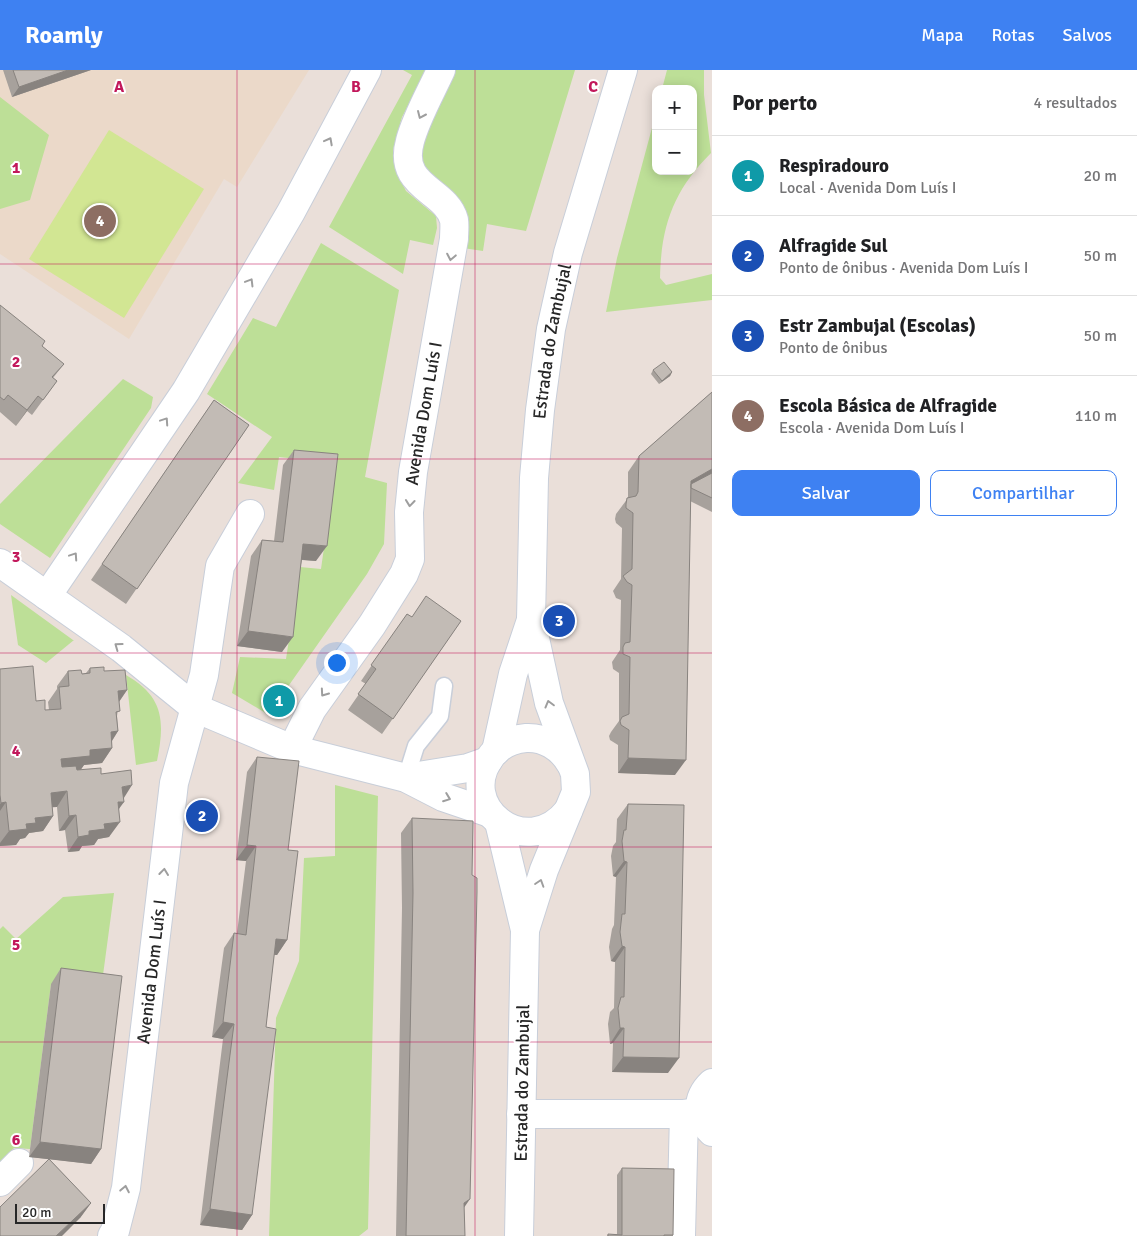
<!DOCTYPE html>
<html lang="pt">
<meta charset="utf-8">
<style>
body{margin:0;font-family:Signika,sans-serif;background:#f6f6f6;color:#202124}
.controls{position:absolute;right:15px;top:15px;display:grid;overflow:hidden;border-radius:10px;box-shadow:0 2px 12px #0003}
.controls button{width:45px;height:45px;display:grid;place-items:center;padding:0;border:0;border-bottom:1px solid #e0e0e0;background:#fff;color:#202124;font:25px sans-serif}
.scale{position:absolute;left:15px;bottom:12px;width:90px;box-sizing:border-box;padding-left:5px;border:2px solid #272727;border-top:0;font-size:14px;line-height:18px;white-space:nowrap;color:#272727;-webkit-text-stroke:4px #fff;paint-order:stroke}
.you{position:absolute;left:336px;top:592px;width:18px;height:18px;margin:-12px;border:4px solid #fff;border-radius:50%;background:#1a73e8;box-shadow:0 0 0 8px #1a73e833}
.badge{display:grid;place-items:center;width:32px;height:32px;border-radius:50%;background:#3e81f2;color:#fff;font-size:16px;font-weight:700}
.pin{position:absolute;translate:-50% -50%;border:2px solid #fff;box-shadow:0 1px 5px #0006}
.list{margin:0;padding:0;list-style:none}
h2{display:flex;justify-content:space-between;align-items:center;height:65px;margin:0;padding:0 20px;font-size:21px}
h2 small{font-size:16px;font-weight:400;color:#757577}
.list li{display:grid;grid-template-columns:32px 1fr auto;gap:15px;align-items:center;box-sizing:border-box;height:80px;padding:0 20px;border-top:1px solid #e0e0e0}
.list b{display:block;font-size:19px;white-space:nowrap}
.list p{margin:0;font-size:16px;white-space:nowrap;color:#757577}
.list em{font-size:16px;font-style:normal;color:#757577}
.actions{display:flex;gap:10px;padding:15px 20px}
.actions a{flex:1;padding:11px 0;border:1px solid #3e81f2;border-radius:10px;text-align:center;font-size:18px;color:#3e81f2}
.actions .main{background:#3e81f2;color:#fff}
.map{position:relative;flex:none;width:712px;height:1166px;overflow:hidden}
header{display:flex;align-items:center;gap:30px;box-sizing:border-box;height:70px;padding:0 25px;background:#3e81f2;color:#fff}
header strong{font-size:24px}
nav{display:flex;gap:28px;margin-inline-start:auto;font-size:18px}
main{display:flex}
aside{flex:1;background:#fff}
.map>svg:first-child{display:block}
.education{fill:#ebd9c9}
.green{fill:#bddf97}
.pitch{fill:#d2e693}
.lines{fill:none;stroke-linecap:round;stroke-linejoin:round}
.service-casing{stroke:#c8ced9;stroke-width:19}
.minor-casing{stroke:#c8ced9;stroke-width:30}
.tertiary-casing{stroke:#c8ced9;stroke-width:30}
.service{stroke:#fff;stroke-width:16}
.minor{stroke:#fff;stroke-width:28}
.tertiary{stroke:#fff;stroke-width:28}
.wall{fill:#a7a19c}
.shaded-wall{fill:#88837f}
.building{fill:#c2bbb5;stroke:#88837f}
.oneway{stroke:#9e9e9e}
.grid{fill:none;stroke:#c2185b;stroke-width:1;stroke-opacity:0.55}
.labels{text-anchor:middle;dominant-baseline:central;stroke-width:4;stroke-linejoin:round;paint-order:stroke}
.street-label{font-size:18px;fill:#272727;stroke:#fff}
.grid-label{font-size:16px;text-anchor:middle;font-weight:bold;fill:#c2185b;stroke:#fff;stroke-width:4;stroke-linejoin:round;paint-order:stroke}
</style>
<header>
<strong>Roamly</strong>
<nav><a>Mapa</a><a>Rotas</a><a>Salvos</a></nav>
</header>
<main>
<div class="map">
<svg width="712" height="1166" viewBox="0 0 712 1166">
<rect width="100%" height="100%" fill="#eadfd9"/>
<path class="education" d="M 0,0 L 309,0 L 237,117 L 224,109 L 129,269 L 0,184 Z"/>
<path class="green" d="M 403,0 L 427,0 L 402,47 L 393,80 L 398,105 L 406,121 L 436,146 L 437,158 L 433,175 L 410,170 L 403,204 L 329,157 L 412,5 Z
M 452,0 L 575,0 L 526,161 L 487,154 L 483,181 L 463,178 L 420,96 L 417,79 Z
M 667,0 L 704,0 L 704,25 L 711,83 C 674,120 661,155 660,208 L 666,215 L 712,204 L 712,230 L 606,242 L 617,188 L 656,43 L 656,101 L 693,101 L 693,19 L 662,19 Z
M 0,27 L 49,65 L 30,130 L 0,139 Z
M 321,173 L 399,220 L 365,407 L 387,413 L 384,474 L 367,504 L 287,618 L 296,630 C 290,640 287,651 274,648 L 232,623 L 240,587 L 286,589 L 300,497 L 321,499 L 336,393 L 279,387 L 274,420 L 238,413 L 272,367 L 207,324 L 253,248 L 276,257 Z
M 123,309 L 153,327 L 151,338 L 50,488 L 0,454 L 0,434 Z
M 11,525 L 73,570 L 74,570 L 46,593 L 18,575 Z
M 126,605 C 164,627 165,651 157,691 L 136,695 Z
M 335,715 L 378,726 L 368,1159 L 359,1166 L 269,1166 L 276,948 L 299,891 L 304,788 L 335,786 Z
M 114,823 L 101,920 L 51,914 L 30,1079 L 14,1078 L 0,1093 L 0,859 L 3,856 L 16,869 L 63,827 Z"/>
<path class="pitch" d="M 109,60 L 204,119 L 124,248 L 29,189 Z"/>
<g class="lines">
<g class="service-casing">
<path id="service" d="M 406,708 L 416,676 L 440,646 L 444,616"/>
</g>
<g class="minor-casing">
<g id="minor">
<path d="M 0,493 L 121,578 L 195,638 L 292,679 L 406,708 L 443,727 L 490,743"/>
<path d="M 47,526 L 186,321 L 291,142 L 367,0"/>
<path id="s1" d="M 292,679 L 312,639 L 372,555 L 404,504 L 410,489 L 409,442 L 413,402 L 454,169 C 454,163 455,156 454,150 C 446,119 397,118 410,71 C 416,48 431,22 441,0"/>
<path d="M 406,708 L 468,698 L 488,691"/>
<path d="M 712,1013 C 696,1028 696,1047 712,1062"/>
<path d="M 521,1044 L 684,1044 L 700,1042"/>
<path d="M 0,1112 L 19,1093"/>
<path id="s2" d="M 112,1166 L 115,1161 L 126,1118 L 174,713 L 204,605 L 220,496 L 250,444"/>
<path d="M 681,1166 L 684,1044"/>
</g>
</g>
<g class="tertiary-casing">
<g id="tertiary">
<path d="M 496,681 L 513,604 L 531,550"/>
<path d="M 568,741 C 526,794 452,735 492,685 C 500,675 513,669 526,668 C 544,667 561,677 570,693"/>
<path d="M 499,752 L 525,860 L 519,1166"/>
<path id="s3" d="M 525,860 L 544,800 L 576,722 L 575,704 L 549,633 L 531,550 L 534,408 L 540,340 L 551,259 L 568,183 L 623,0"/>
</g>
</g>
<use href="#service" class="service"/>
<use href="#minor" class="minor"/>
<use href="#tertiary" class="tertiary"/>
</g>
<path class="wall" d="M 3,0 L 91,0 L 12,27 Z
M 0,235 L 42,276 L 64,294 L 53,308 L 57,311 L 32,345 L 27,341 L 16,356 L 0,342 Z
M 653,300 L 672,302 L 670,306 L 659,314 L 651,304 Z
M 712,322 L 712,442 L 690,431 L 675,705 L 618,703 L 618,675 L 610,670 L 609,666 L 611,662 L 619,651 L 619,603 L 613,599 L 612,592 L 620,580 L 621,530 L 616,528 L 613,521 L 621,509 L 622,458 L 616,453 L 615,449 L 616,444 L 628,428 L 628,402 L 639,386 Z
M 214,330 L 249,355 L 126,534 L 91,510 Z
M 294,380 L 316,491 L 302,490 L 282,582 L 237,576 L 251,486 L 262,470 L 274,471 L 283,395 Z
M 407,544 L 412,547 L 461,551 L 382,664 L 348,640 L 366,614 L 361,611 Z
M 90,598 L 104,601 L 127,620 L 119,632 L 117,646 L 118,661 L 112,671 L 112,678 L 102,693 L 84,695 L 80,700 L 101,704 L 123,728 L 119,739 L 109,767 L 98,769 L 94,775 L 82,776 L 79,781 L 68,782 L 65,760 L 59,761 L 57,737 L 52,737 L 53,746 L 43,761 L 29,763 L 25,768 L 20,769 L 16,775 L 0,776 L 0,599 L 45,640 L 49,640 L 48,632 L 57,619 L 57,616 L 68,601 L 82,604 L 86,603 Z
M 272,627 L 292,627 L 289,631 L 279,640 L 270,630 Z
M 257,687 L 288,780 L 287,870 L 277,885 L 274,885 L 266,957 L 252,1145 L 242,1160 L 200,1155 L 223,969 L 212,967 L 224,878 L 234,863 L 237,863 L 246,791 L 236,790 L 247,702 Z
M 628,734 L 668,1003 L 612,1002 L 613,973 L 610,974 L 608,954 L 610,942 L 614,938 L 615,892 L 611,891 L 609,877 L 612,859 L 614,855 L 616,807 L 613,806 L 611,786 L 613,776 L 616,772 L 617,749 Z
M 412,748 L 464,1138 L 465,1166 L 396,1166 L 402,838 L 401,763 Z
M 61,898 L 101,1079 L 91,1094 L 49,1089 L 91,1133 L 80,1148 L 49,1089 L 29,1087 L 51,914 Z
M 622,1098 L 673,1165 L 673,1166 L 607,1166 L 608,1164 L 617,1164 L 617,1105 Z"/>
<path class="shaded-wall" d="M 68,0 L 91,0 L 12,27 L 19,17 Z
M 672,302 L 670,306 L 659,314 L 662,311 Z
M 38,326 L 16,356 L 27,340 Z
M 712,399 L 712,409 L 687,416 L 691,411 Z
M 303,474 L 327,476 L 316,491 L 293,489 Z
M 248,561 L 293,567 L 282,582 L 237,576 Z
M 127,620 L 116,636 L 118,621 Z
M 292,627 L 289,631 L 279,640 L 281,637 Z
M 118,661 L 108,677 L 111,662 Z
M 112,678 L 102,693 L 84,695 L 80,701 L 51,704 L 61,689 L 90,680 Z
M 628,688 L 686,690 L 675,705 L 618,703 Z
M 132,715 L 122,731 L 122,717 Z
M 67,721 L 57,737 L 40,738 L 51,723 Z
M 6,732 L 0,741 L 0,734 L 1,733 Z
M 118,732 L 124,732 L 113,747 Z
M 76,745 L 65,760 L 59,761 L 69,746 Z
M 53,746 L 43,761 L 29,763 L 25,768 L 20,769 L 16,775 L 0,776 L 0,773 L 9,761 L 26,754 L 35,748 Z
M 120,752 L 109,767 L 98,769 L 94,775 L 82,776 L 79,781 L 68,782 L 78,767 L 104,754 Z
M 247,775 L 256,776 L 246,791 L 236,790 Z
M 624,791 L 627,792 L 616,807 L 613,806 Z
M 276,869 L 287,870 L 277,885 L 266,884 Z
M 622,876 L 625,877 L 615,892 L 611,891 Z
M 223,952 L 234,954 L 223,969 L 212,967 Z
M 620,958 L 624,958 L 613,973 L 610,974 Z
M 623,987 L 679,988 L 668,1003 L 612,1002 Z
M 40,1072 L 101,1079 L 91,1094 L 29,1087 Z
M 470,1129 L 459,1145 L 464,1133 Z
M 91,1133 L 80,1148 L 62,1166 L 56,1166 Z
M 210,1139 L 252,1145 L 242,1160 L 200,1155 Z"/>
<path class="building" d="M 13,0 L 68,0 L 19,17 Z
M 0,235 L 45,271 L 42,276 L 64,294 L 52,307 L 57,311 L 43,330 L 38,326 L 27,340 L 8,325 L 4,330 L 0,327 Z
M 664,292 L 672,302 L 662,311 L 653,300 Z
M 712,322 L 712,399 L 691,411 L 686,690 L 628,688 L 629,660 L 621,655 L 620,651 L 622,647 L 629,644 L 630,587 L 623,584 L 623,577 L 625,573 L 630,572 L 632,515 L 627,512 L 623,506 L 632,499 L 633,443 L 626,438 L 626,434 L 627,428 L 636,426 L 638,422 L 639,386 Z
M 214,330 L 249,355 L 137,519 L 102,494 Z
M 294,380 L 338,384 L 327,476 L 303,474 L 293,567 L 248,561 L 262,470 L 283,472 Z
M 712,403 L 712,428 L 691,418 L 691,414 Z
M 426,526 L 461,551 L 393,649 L 358,624 L 376,599 L 371,595 L 407,544 L 412,547 Z
M 33,596 L 36,631 L 45,630 L 45,640 L 61,639 L 59,617 L 69,616 L 68,601 L 81,600 L 82,604 L 90,603 L 90,598 L 104,597 L 104,601 L 125,600 L 127,620 L 118,621 L 120,641 L 116,642 L 118,661 L 111,662 L 112,678 L 90,680 L 90,686 L 61,689 L 62,697 L 76,696 L 77,700 L 101,698 L 101,704 L 131,700 L 132,715 L 122,717 L 124,732 L 118,732 L 120,752 L 104,754 L 105,759 L 89,761 L 89,765 L 78,767 L 76,745 L 69,746 L 67,721 L 51,723 L 53,746 L 35,748 L 36,753 L 26,754 L 27,759 L 9,761 L 6,732 L 1,733 L 0,725 L 0,599 Z
M 283,617 L 292,627 L 281,637 L 272,627 Z
M 257,687 L 299,691 L 288,780 L 298,781 L 287,870 L 276,869 L 266,957 L 276,959 L 252,1145 L 210,1139 L 234,954 L 223,952 L 234,863 L 246,865 L 256,776 L 247,775 Z
M 628,734 L 684,735 L 679,988 L 623,987 L 624,958 L 620,958 L 618,938 L 621,927 L 624,927 L 625,877 L 622,876 L 620,862 L 622,844 L 625,844 L 627,792 L 624,791 L 622,771 L 624,760 L 626,760 Z
M 412,748 L 473,751 L 472,805 L 477,808 L 477,822 L 470,1129 L 464,1133 L 465,1166 L 406,1166 L 413,823 Z
M 61,898 L 122,906 L 101,1079 L 40,1072 Z
M 49,1089 L 91,1133 L 56,1166 L 0,1166 L 0,1137 Z
M 622,1098 L 674,1099 L 673,1165 L 664,1165 L 664,1166 L 608,1166 L 608,1164 L 622,1165 Z"/>
<defs><path id="oneway-chevron" d="M-2-3.5L2.5 0L-2 3.5" fill="none" stroke-width="1.6" stroke-linecap="round" stroke-linejoin="round" transform="scale(1.25)"/></defs>
<g class="oneway">
<use href="#oneway-chevron" transform="translate(421 45) rotate(114)"/>
<use href="#oneway-chevron" transform="translate(329 71) rotate(-62)"/>
<use href="#oneway-chevron" transform="translate(451 187) rotate(101)"/>
<use href="#oneway-chevron" transform="translate(250 212) rotate(-59)"/>
<use href="#oneway-chevron" transform="translate(165 351) rotate(-56)"/>
<use href="#oneway-chevron" transform="translate(410 433) rotate(96)"/>
<use href="#oneway-chevron" transform="translate(74 486) rotate(-56)"/>
<use href="#oneway-chevron" transform="translate(118 576) rotate(-144)"/>
<use href="#oneway-chevron" transform="translate(324 623) rotate(125)"/>
<use href="#oneway-chevron" transform="translate(549 634) rotate(-105)"/>
<use href="#oneway-chevron" transform="translate(447 728) rotate(21)"/>
<use href="#oneway-chevron" transform="translate(164 802) rotate(-83)"/>
<use href="#oneway-chevron" transform="translate(540 813) rotate(-72)"/>
<use href="#oneway-chevron" transform="translate(125 1119) rotate(-79)"/>
</g>
<path class="grid" d="M 237,0 L 237,1166M 475,0 L 475,1166M 0,194 L 712,194M 0,389 L 712,389M 0,583 L 712,583M 0,777 L 712,777M 0,972 L 712,972"/>
<g class="labels">
<g class="street-label">
<text stroke="none"><textPath href="#s3" startOffset="606">Estrada do Zambujal</textPath></text>
<text stroke="none"><textPath href="#s1" startOffset="371">Avenida Dom Luís I</textPath></text>
<text stroke="none"><textPath href="#s2" startOffset="268">Avenida Dom Luís I</textPath></text>
<text transform="translate(522 1013) rotate(-89)">Estrada do Zambujal</text>
</g>
</g>
<g class="grid-label">
<text x="119" y="22">A</text>
<text x="356" y="22">B</text>
<text x="593" y="22">C</text>
<text x="16" y="103">1</text>
<text x="16" y="297">2</text>
<text x="16" y="492">3</text>
<text x="16" y="686">4</text>
<text x="16" y="880">5</text>
<text x="16" y="1075">6</text>
</g>
</svg>
<div class="controls">
<button>+</button>
<button>−</button>
</div>
<div class="scale">20 m</div>
<div class="you"></div>
<div class="pin badge" style="left:279px;top:631px;background:#0f9aa8">1</div>
<div class="pin badge" style="left:202px;top:746px;background:#1a4fb4">2</div>
<div class="pin badge" style="left:559px;top:551px;background:#1a4fb4">3</div>
<div class="pin badge" style="left:100px;top:151px;background:#8d6e63">4</div>
</div>
<aside>
<h2>Por perto<small>4 resultados</small></h2>
<ul class="list">
<li><span class="badge" style="background:#0f9aa8">1</span><div><b>Respiradouro</b><p>Local · Avenida Dom Luís I</p></div><em>20 m</em></li>
<li><span class="badge" style="background:#1a4fb4">2</span><div><b>Alfragide Sul</b><p>Ponto de ônibus · Avenida Dom Luís I</p></div><em>50 m</em></li>
<li><span class="badge" style="background:#1a4fb4">3</span><div><b>Estr Zambujal (Escolas)</b><p>Ponto de ônibus</p></div><em>50 m</em></li>
<li><span class="badge" style="background:#8d6e63">4</span><div><b>Escola Básica de Alfragide</b><p>Escola · Avenida Dom Luís I</p></div><em>110 m</em></li>
</ul>
<div class="actions"><a class="main">Salvar</a><a>Compartilhar</a></div>
</aside>
</main>
